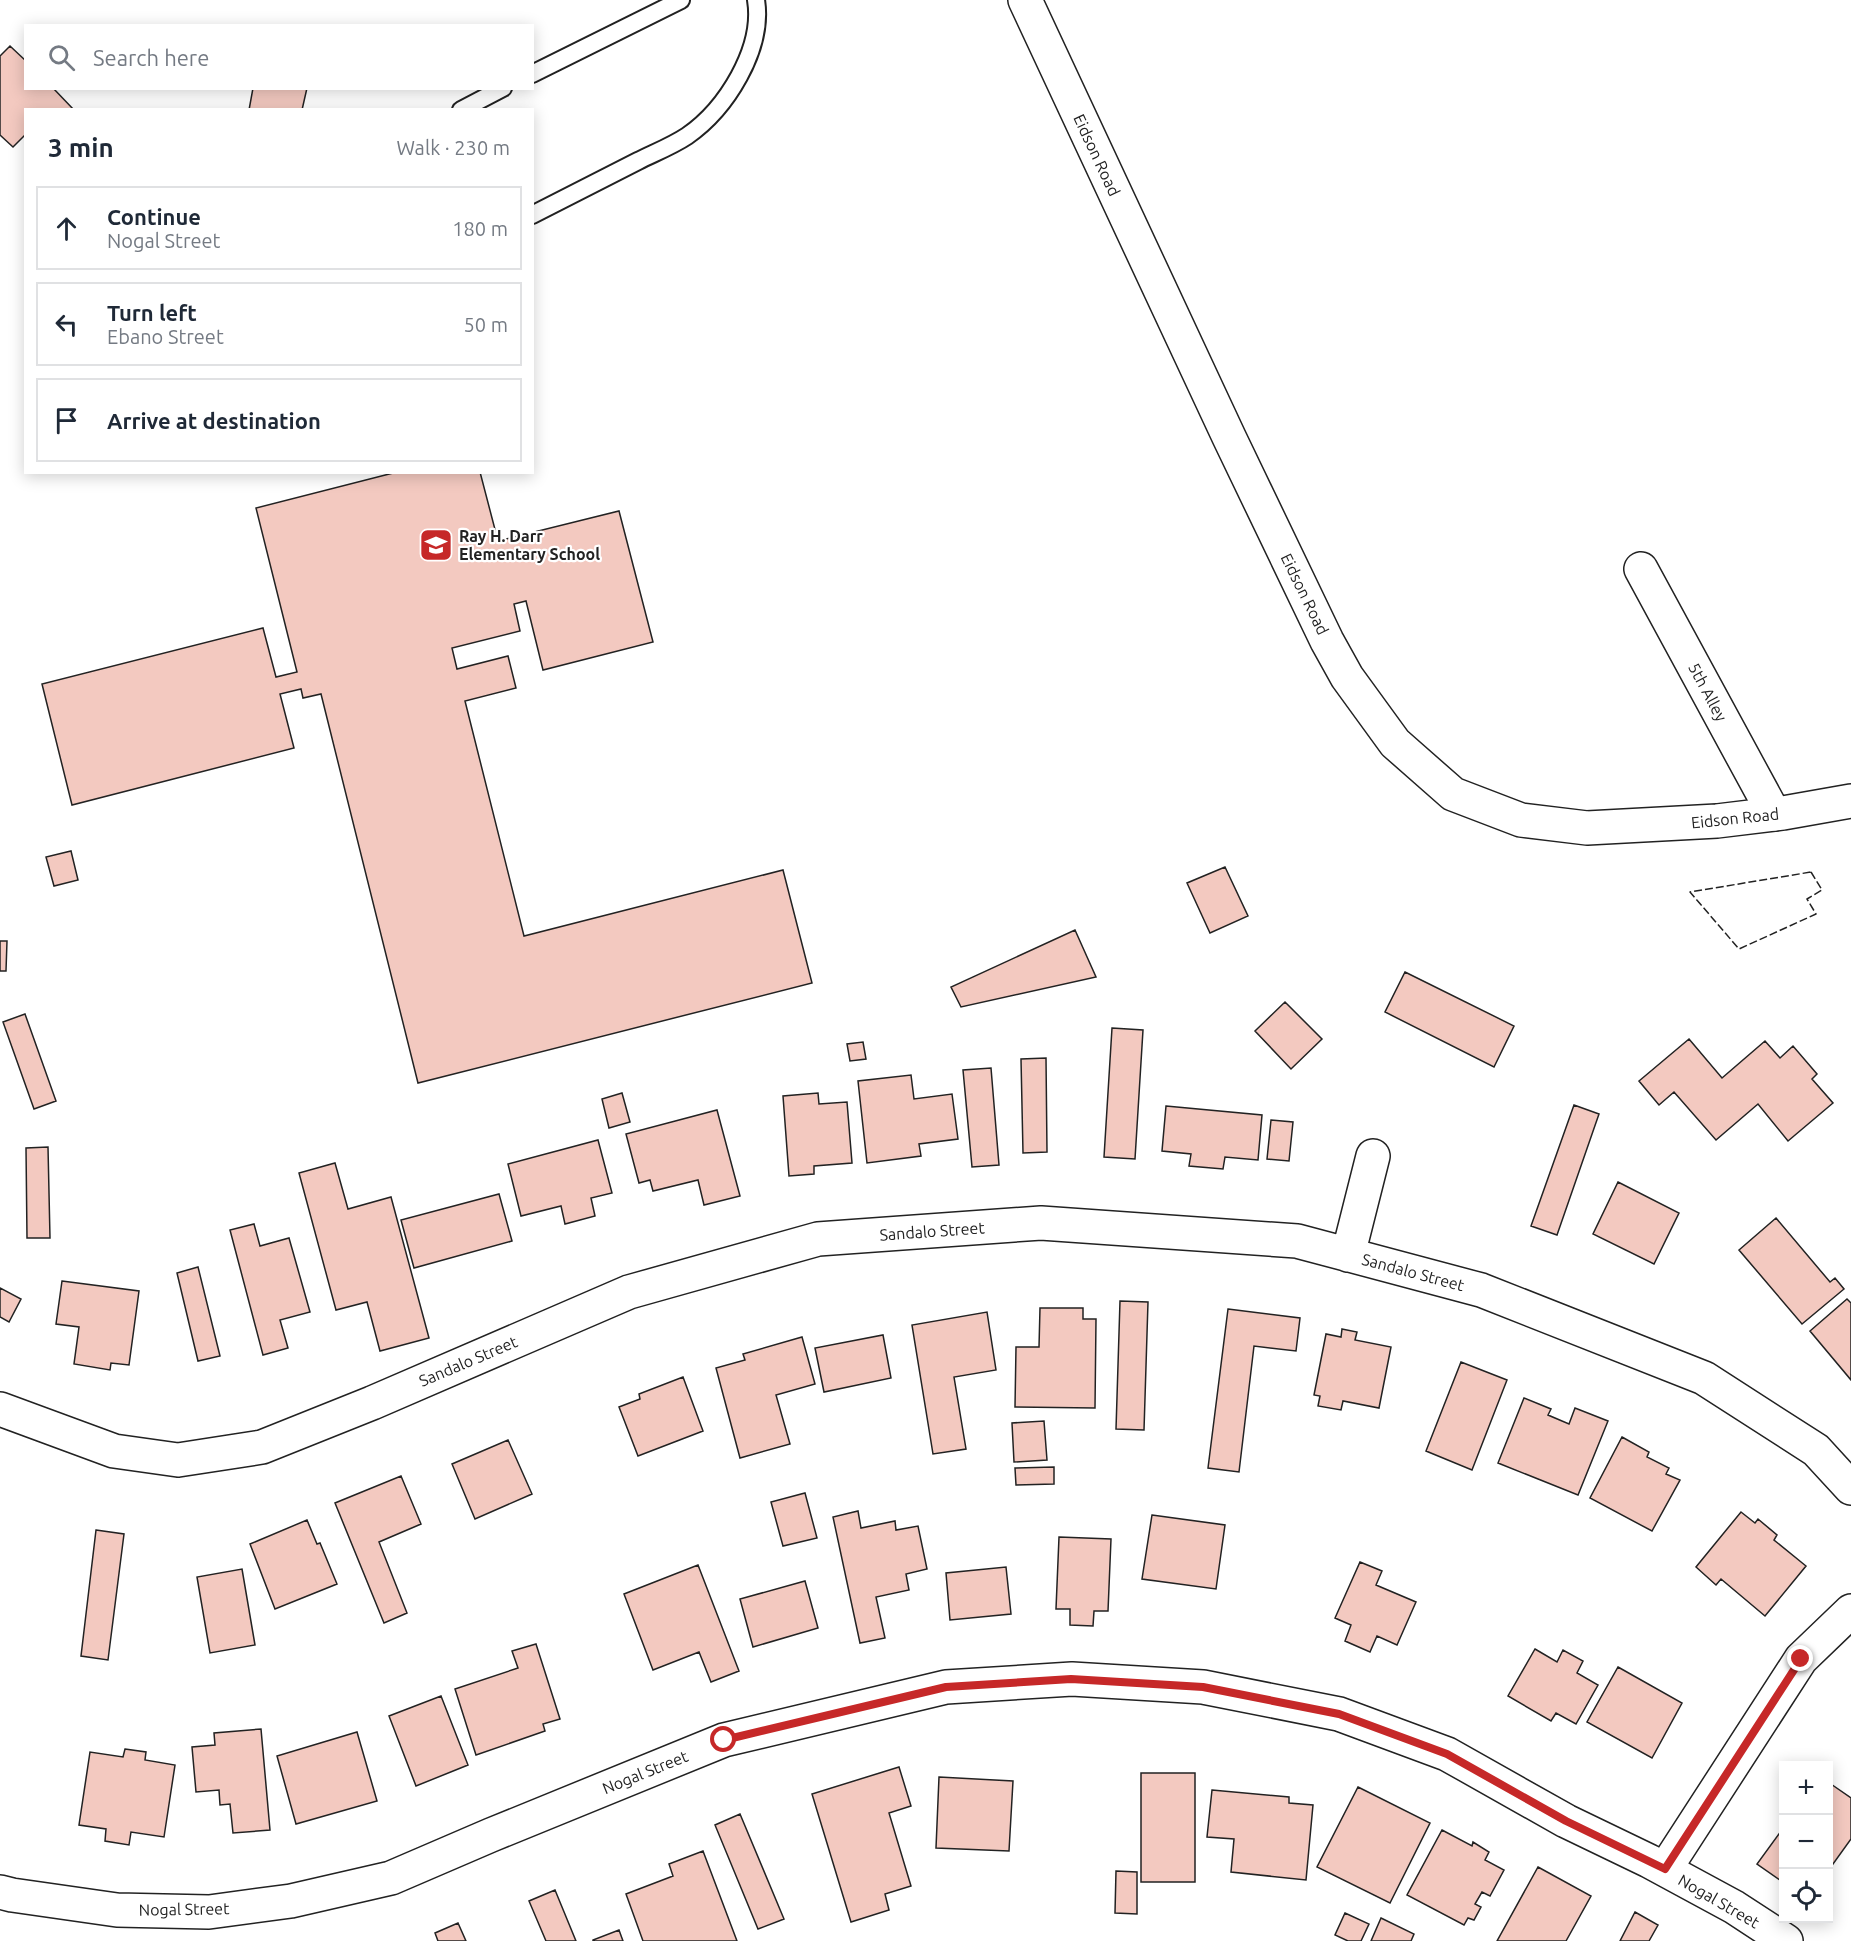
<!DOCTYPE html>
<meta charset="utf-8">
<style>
body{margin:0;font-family:Ubuntu,sans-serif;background:#f2f2f3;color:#1f2937}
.controls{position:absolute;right:18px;bottom:18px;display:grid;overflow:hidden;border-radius:0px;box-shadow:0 3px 15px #0003}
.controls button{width:54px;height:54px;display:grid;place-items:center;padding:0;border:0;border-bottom:2px solid #e0e1e3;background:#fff;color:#1f2937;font:30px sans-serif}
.stop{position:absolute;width:18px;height:18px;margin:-14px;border:4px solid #c62828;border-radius:50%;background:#fff}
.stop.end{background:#c62828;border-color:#fff;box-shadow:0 2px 6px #0008}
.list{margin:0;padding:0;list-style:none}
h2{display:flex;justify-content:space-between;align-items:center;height:78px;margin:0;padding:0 24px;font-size:26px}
h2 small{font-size:20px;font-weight:400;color:#747a83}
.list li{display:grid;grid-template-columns:39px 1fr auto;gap:18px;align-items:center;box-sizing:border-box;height:84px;margin:0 12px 12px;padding:0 12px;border:2px solid #e0e1e3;border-radius:0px}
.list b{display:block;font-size:22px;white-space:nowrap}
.list p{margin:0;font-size:20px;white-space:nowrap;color:#747a83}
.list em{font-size:20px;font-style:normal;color:#747a83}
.icon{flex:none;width:33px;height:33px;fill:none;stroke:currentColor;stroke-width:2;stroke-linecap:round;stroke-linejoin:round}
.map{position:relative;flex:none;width:1851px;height:1941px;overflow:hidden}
.search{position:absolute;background:#fff;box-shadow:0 3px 15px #0003;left:24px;top:24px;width:510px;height:66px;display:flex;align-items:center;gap:15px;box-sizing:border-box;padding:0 21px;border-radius:0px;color:#747a83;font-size:22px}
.panel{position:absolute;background:#fff;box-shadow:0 3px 15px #0003;left:24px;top:108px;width:510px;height:366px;border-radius:0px}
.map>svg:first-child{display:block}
.building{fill:#f3c9c0;stroke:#222;stroke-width:1.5}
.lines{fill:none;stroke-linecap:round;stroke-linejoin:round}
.lane-casing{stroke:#222;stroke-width:20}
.street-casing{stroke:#222;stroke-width:36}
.secondary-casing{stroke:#222;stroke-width:36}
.lane{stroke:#fff;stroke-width:16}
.street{stroke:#fff;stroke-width:33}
.secondary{stroke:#fff;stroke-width:33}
.fence{stroke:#222;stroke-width:1.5;stroke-dasharray:8 3;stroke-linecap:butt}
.route{stroke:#c62828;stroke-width:8}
.labels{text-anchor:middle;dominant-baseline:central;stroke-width:4.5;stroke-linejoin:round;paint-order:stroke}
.street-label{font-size:16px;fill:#222;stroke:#fff}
.poi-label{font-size:16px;font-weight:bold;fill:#222;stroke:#fff;text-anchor:start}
</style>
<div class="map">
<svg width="1851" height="1941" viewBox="0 0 1851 1941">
<rect width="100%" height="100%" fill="#fff"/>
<path class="building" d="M 10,46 L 26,61 L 26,88 L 53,88 L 74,110 L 26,110 L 26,134 L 13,147 L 0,135 L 0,56 Z
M 253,88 L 307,88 L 302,110 L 249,110 Z
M 397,472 L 480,472 L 498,541 L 619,511 L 653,642 L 543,670 L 526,601 L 514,604 L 520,631 L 452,648 L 457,669 L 508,656 L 516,688 L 465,701 L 524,936 L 783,870 L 812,983 L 418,1083 L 321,694 L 303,698 L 301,689 L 280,694 L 294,748 L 72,805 L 42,684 L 263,628 L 276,677 L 297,672 L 256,508 Z
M 71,851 L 78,880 L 54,886 L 46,857 Z
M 1225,867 L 1248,916 L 1210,933 L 1187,883 Z
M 1075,930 L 1096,977 L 961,1007 L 951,987 Z
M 0,941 L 7,941 L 6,971 L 0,971 Z
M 1405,972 L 1514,1026 L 1494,1067 L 1385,1012 Z
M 1285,1002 L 1322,1039 L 1291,1069 L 1255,1031 Z
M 25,1014 L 56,1101 L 34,1109 L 3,1022 Z
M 1112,1028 L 1143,1030 L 1135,1159 L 1104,1157 Z
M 1689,1039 L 1722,1078 L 1765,1041 L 1780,1058 L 1793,1046 L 1817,1074 L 1812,1079 L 1833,1103 L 1788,1141 L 1758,1104 L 1716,1140 L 1674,1092 L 1659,1105 L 1639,1081 Z
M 863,1042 L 866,1059 L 850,1061 L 847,1044 Z
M 1046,1058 L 1047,1152 L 1023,1153 L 1021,1059 Z
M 991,1068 L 999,1165 L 972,1167 L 963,1070 Z
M 911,1075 L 914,1099 L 952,1094 L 958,1139 L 919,1144 L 921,1156 L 867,1163 L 858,1081 Z
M 622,1093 L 630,1122 L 609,1128 L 602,1099 Z
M 818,1093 L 819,1104 L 847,1102 L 852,1163 L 814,1166 L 814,1174 L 789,1176 L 783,1096 Z
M 1574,1105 L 1599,1114 L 1557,1235 L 1531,1226 Z
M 1166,1106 L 1262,1115 L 1258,1160 L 1225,1157 L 1223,1169 L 1189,1166 L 1191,1154 L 1162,1151 Z
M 717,1110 L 740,1196 L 704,1205 L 698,1180 L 653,1191 L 650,1180 L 639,1183 L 626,1134 Z
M 1271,1120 L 1293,1122 L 1289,1161 L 1267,1159 Z
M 598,1140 L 612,1193 L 591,1198 L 595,1216 L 565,1224 L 561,1206 L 521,1216 L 508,1164 Z
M 48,1147 L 50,1238 L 27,1238 L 26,1148 Z
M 335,1163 L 348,1209 L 391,1197 L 429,1338 L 380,1351 L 367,1302 L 336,1310 L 299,1173 Z
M 1618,1182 L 1679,1213 L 1654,1264 L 1593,1234 Z
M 499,1194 L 512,1241 L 414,1268 L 401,1220 Z
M 1776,1218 L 1830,1282 L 1835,1278 L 1844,1289 L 1802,1324 L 1739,1250 Z
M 254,1224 L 260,1246 L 289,1238 L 310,1312 L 280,1320 L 288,1348 L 263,1355 L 230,1230 Z
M 198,1267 L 220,1356 L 198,1361 L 177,1273 Z
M 62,1281 L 139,1291 L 129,1365 L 111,1363 L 110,1370 L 74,1364 L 79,1327 L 56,1324 Z
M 0,1288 L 21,1299 L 9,1322 L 0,1317 Z
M 1847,1299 L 1851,1303 L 1851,1380 L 1810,1331 Z
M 1120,1301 L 1148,1302 L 1144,1430 L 1116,1429 Z
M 1040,1308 L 1083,1308 L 1083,1319 L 1096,1319 L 1095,1408 L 1015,1407 L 1016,1347 L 1039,1347 Z
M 1228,1309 L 1300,1318 L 1296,1351 L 1254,1346 L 1239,1472 L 1208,1468 Z
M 987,1312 L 996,1370 L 954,1377 L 966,1449 L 933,1454 L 912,1325 Z
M 1342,1329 L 1357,1332 L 1355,1340 L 1391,1347 L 1379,1408 L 1343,1401 L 1341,1410 L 1318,1406 L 1320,1396 L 1314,1395 L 1326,1334 L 1341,1337 Z
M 883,1335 L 891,1378 L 824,1392 L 815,1348 Z
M 802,1337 L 815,1384 L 776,1395 L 790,1444 L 740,1458 L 716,1368 L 745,1360 L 743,1354 Z
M 1461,1362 L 1507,1380 L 1472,1470 L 1426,1451 Z
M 683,1377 L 703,1431 L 638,1456 L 619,1407 L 640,1399 L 639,1394 Z
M 1524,1398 L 1551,1409 L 1548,1415 L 1569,1424 L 1575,1408 L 1608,1421 L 1578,1495 L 1498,1463 Z
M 1044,1421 L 1047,1460 L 1014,1462 L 1012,1423 Z
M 1622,1437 L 1649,1452 L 1647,1457 L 1669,1468 L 1666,1474 L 1680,1480 L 1652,1531 L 1590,1498 Z
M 508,1440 L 532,1494 L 475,1519 L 452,1464 Z
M 1054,1467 L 1054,1484 L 1016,1485 L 1015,1468 Z
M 401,1476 L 421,1524 L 379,1542 L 407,1613 L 384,1623 L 335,1503 Z
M 805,1493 L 817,1538 L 783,1546 L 771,1502 Z
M 858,1511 L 861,1528 L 895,1521 L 896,1530 L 918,1526 L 927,1569 L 906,1574 L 909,1590 L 876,1597 L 885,1638 L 860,1643 L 833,1517 Z
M 1741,1512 L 1755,1523 L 1758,1519 L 1777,1535 L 1774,1540 L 1806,1566 L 1765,1616 L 1721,1579 L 1716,1585 L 1696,1567 Z
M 1152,1515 L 1225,1525 L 1216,1589 L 1142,1579 Z
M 307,1520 L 317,1544 L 320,1543 L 337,1584 L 275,1609 L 250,1544 Z
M 96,1530 L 124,1534 L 108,1660 L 81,1656 Z
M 1059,1537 L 1111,1539 L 1108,1611 L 1094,1611 L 1093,1626 L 1070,1625 L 1070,1609 L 1056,1609 Z
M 1360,1562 L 1382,1571 L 1376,1585 L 1416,1602 L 1397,1645 L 1377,1636 L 1370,1652 L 1345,1641 L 1351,1625 L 1335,1618 Z
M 698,1565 L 739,1671 L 711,1682 L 699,1652 L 653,1670 L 624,1594 Z
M 1006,1567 L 1011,1614 L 950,1620 L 946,1573 Z
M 242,1569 L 255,1645 L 210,1653 L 197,1577 Z
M 805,1581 L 818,1628 L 753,1647 L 740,1599 Z
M 536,1644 L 560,1719 L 543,1724 L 545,1731 L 476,1755 L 455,1689 L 518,1668 L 512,1651 Z
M 1535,1649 L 1557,1662 L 1563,1650 L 1583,1661 L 1577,1673 L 1598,1685 L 1576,1724 L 1556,1713 L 1551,1721 L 1508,1696 Z
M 1618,1667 L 1682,1703 L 1652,1758 L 1587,1722 Z
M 441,1696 L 468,1765 L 416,1786 L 389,1716 Z
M 261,1729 L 270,1830 L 233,1833 L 230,1804 L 220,1805 L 219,1790 L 196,1792 L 192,1747 L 215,1745 L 214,1733 Z
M 357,1732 L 377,1801 L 296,1824 L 277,1756 Z
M 125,1749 L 146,1752 L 145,1760 L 175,1765 L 164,1837 L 131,1832 L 129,1845 L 105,1841 L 106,1829 L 79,1825 L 90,1752 L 123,1757 Z
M 899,1767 L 911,1806 L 889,1813 L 911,1886 L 885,1894 L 889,1910 L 851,1922 L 812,1794 Z
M 1141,1773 L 1195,1773 L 1195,1882 L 1141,1882 Z
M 939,1777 L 1013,1781 L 1009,1851 L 936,1848 Z
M 1828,1782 L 1851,1798 L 1851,1839 L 1828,1871 Z
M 1358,1787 L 1430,1823 L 1390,1903 L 1317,1867 Z
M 1212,1790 L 1289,1797 L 1289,1803 L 1313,1805 L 1306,1880 L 1231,1872 L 1234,1839 L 1207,1837 Z
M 740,1814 L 784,1919 L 758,1929 L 715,1825 Z
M 1784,1827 L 1784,1883 L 1757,1864 Z
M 1442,1830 L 1472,1846 L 1473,1842 L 1489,1852 L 1485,1860 L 1504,1870 L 1490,1896 L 1482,1892 L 1475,1904 L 1481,1907 L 1474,1920 L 1468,1918 L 1464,1925 L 1407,1895 Z
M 703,1851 L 737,1941 L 643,1941 L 626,1894 L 673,1876 L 669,1864 Z
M 1538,1867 L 1591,1896 L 1566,1941 L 1497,1941 Z
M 1116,1871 L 1137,1872 L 1137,1914 L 1115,1913 Z
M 555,1890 L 576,1941 L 546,1941 L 529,1901 Z
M 1635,1912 L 1658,1925 L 1649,1941 L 1620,1941 Z
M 1345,1913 L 1369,1924 L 1361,1941 L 1348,1941 L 1335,1935 Z
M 1381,1918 L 1414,1934 L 1411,1941 L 1371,1941 Z
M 458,1923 L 466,1941 L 438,1941 L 435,1933 Z
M 619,1930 L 623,1941 L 593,1941 L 593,1940 Z"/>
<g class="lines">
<g class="lane-casing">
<path id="lane" d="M 532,74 L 681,0
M 461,110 L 503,88
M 532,215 C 568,197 603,179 638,161 C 654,153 672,146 687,136 C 726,109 764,49 756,0"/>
</g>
<g class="street-casing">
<path id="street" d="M 1641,569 L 1774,814
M 1348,1255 L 1373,1156
M 0,1409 L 114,1451 L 178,1460 L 262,1447 L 372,1403 L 629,1292 L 818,1239 L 1041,1223 L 1297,1241 L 1481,1290 L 1704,1378 L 1816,1450 L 1851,1488
M 1665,1869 L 1801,1659 L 1851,1611
M 0,1892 L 12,1895 L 117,1910 L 209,1912 L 291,1901 L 391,1878 L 491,1835 L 724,1740 L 946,1687 L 1072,1679 L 1203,1687 L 1339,1714 L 1447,1754 L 1566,1821 L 1649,1861 L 1734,1907 L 1786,1941"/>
</g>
<g class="secondary-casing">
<path id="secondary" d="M 1025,0 L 1229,437 L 1327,641 L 1347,677 L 1395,743 L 1453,794 L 1521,820 L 1587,828 L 1717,821 L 1783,813 L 1851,801"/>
</g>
<use href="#lane" class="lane"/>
<use href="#street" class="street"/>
<use href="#secondary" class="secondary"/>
<path class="fence" d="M 1811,872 L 1822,890 L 1807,899 L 1816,914 L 1739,949 L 1690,892 Z"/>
</g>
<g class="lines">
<path class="route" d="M 724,1740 L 946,1687 L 1071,1679 L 1203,1687 L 1339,1714 L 1447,1754 L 1566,1821 L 1665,1869 L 1801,1659"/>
</g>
<defs>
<g id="school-square" transform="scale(1.725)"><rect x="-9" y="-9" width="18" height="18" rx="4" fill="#c62828" stroke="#fff"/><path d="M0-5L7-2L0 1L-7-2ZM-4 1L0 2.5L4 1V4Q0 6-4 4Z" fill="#fff"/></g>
</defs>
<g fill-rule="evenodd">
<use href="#school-square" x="436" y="545"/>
</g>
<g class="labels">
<g class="street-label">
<text transform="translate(1097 155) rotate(65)">Eidson Road</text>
<text transform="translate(1305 594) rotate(64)">Eidson Road</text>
<text transform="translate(1708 692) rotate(62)">5th Alley</text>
<text transform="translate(1735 818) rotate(-6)">Eidson Road</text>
<text transform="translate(932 1231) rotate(-4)">Sandalo Street</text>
<text transform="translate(1413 1272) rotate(15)">Sandalo Street</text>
<text transform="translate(468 1361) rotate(-23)">Sandalo Street</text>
<text transform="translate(645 1772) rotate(-22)">Nogal Street</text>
<text transform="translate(1719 1901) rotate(30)">Nogal Street</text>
<text transform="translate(184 1909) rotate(-1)">Nogal Street</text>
</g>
<g class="poi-label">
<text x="459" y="536">Ray H. Darr<tspan x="459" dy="18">Elementary School</tspan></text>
</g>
</g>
</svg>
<div class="controls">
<button>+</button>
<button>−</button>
<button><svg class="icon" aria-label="locate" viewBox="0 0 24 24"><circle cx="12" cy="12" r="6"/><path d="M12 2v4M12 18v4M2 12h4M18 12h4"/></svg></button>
</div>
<div class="stop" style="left:724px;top:1740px"></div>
<div class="stop end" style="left:1801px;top:1659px"></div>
<div class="search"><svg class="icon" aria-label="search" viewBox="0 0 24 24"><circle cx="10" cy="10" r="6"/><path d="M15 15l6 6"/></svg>Search here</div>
<section class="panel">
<h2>3 min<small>Walk · 230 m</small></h2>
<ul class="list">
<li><svg class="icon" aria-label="ahead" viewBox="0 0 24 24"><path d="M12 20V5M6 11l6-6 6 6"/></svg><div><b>Continue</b><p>Nogal Street</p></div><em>180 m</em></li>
<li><svg class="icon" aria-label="left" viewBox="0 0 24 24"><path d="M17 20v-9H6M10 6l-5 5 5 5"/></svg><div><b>Turn left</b><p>Ebano Street</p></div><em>50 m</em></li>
<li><svg class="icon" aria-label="arrive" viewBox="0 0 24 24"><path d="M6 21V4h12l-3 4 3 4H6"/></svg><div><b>Arrive at destination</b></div></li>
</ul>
</section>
</div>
